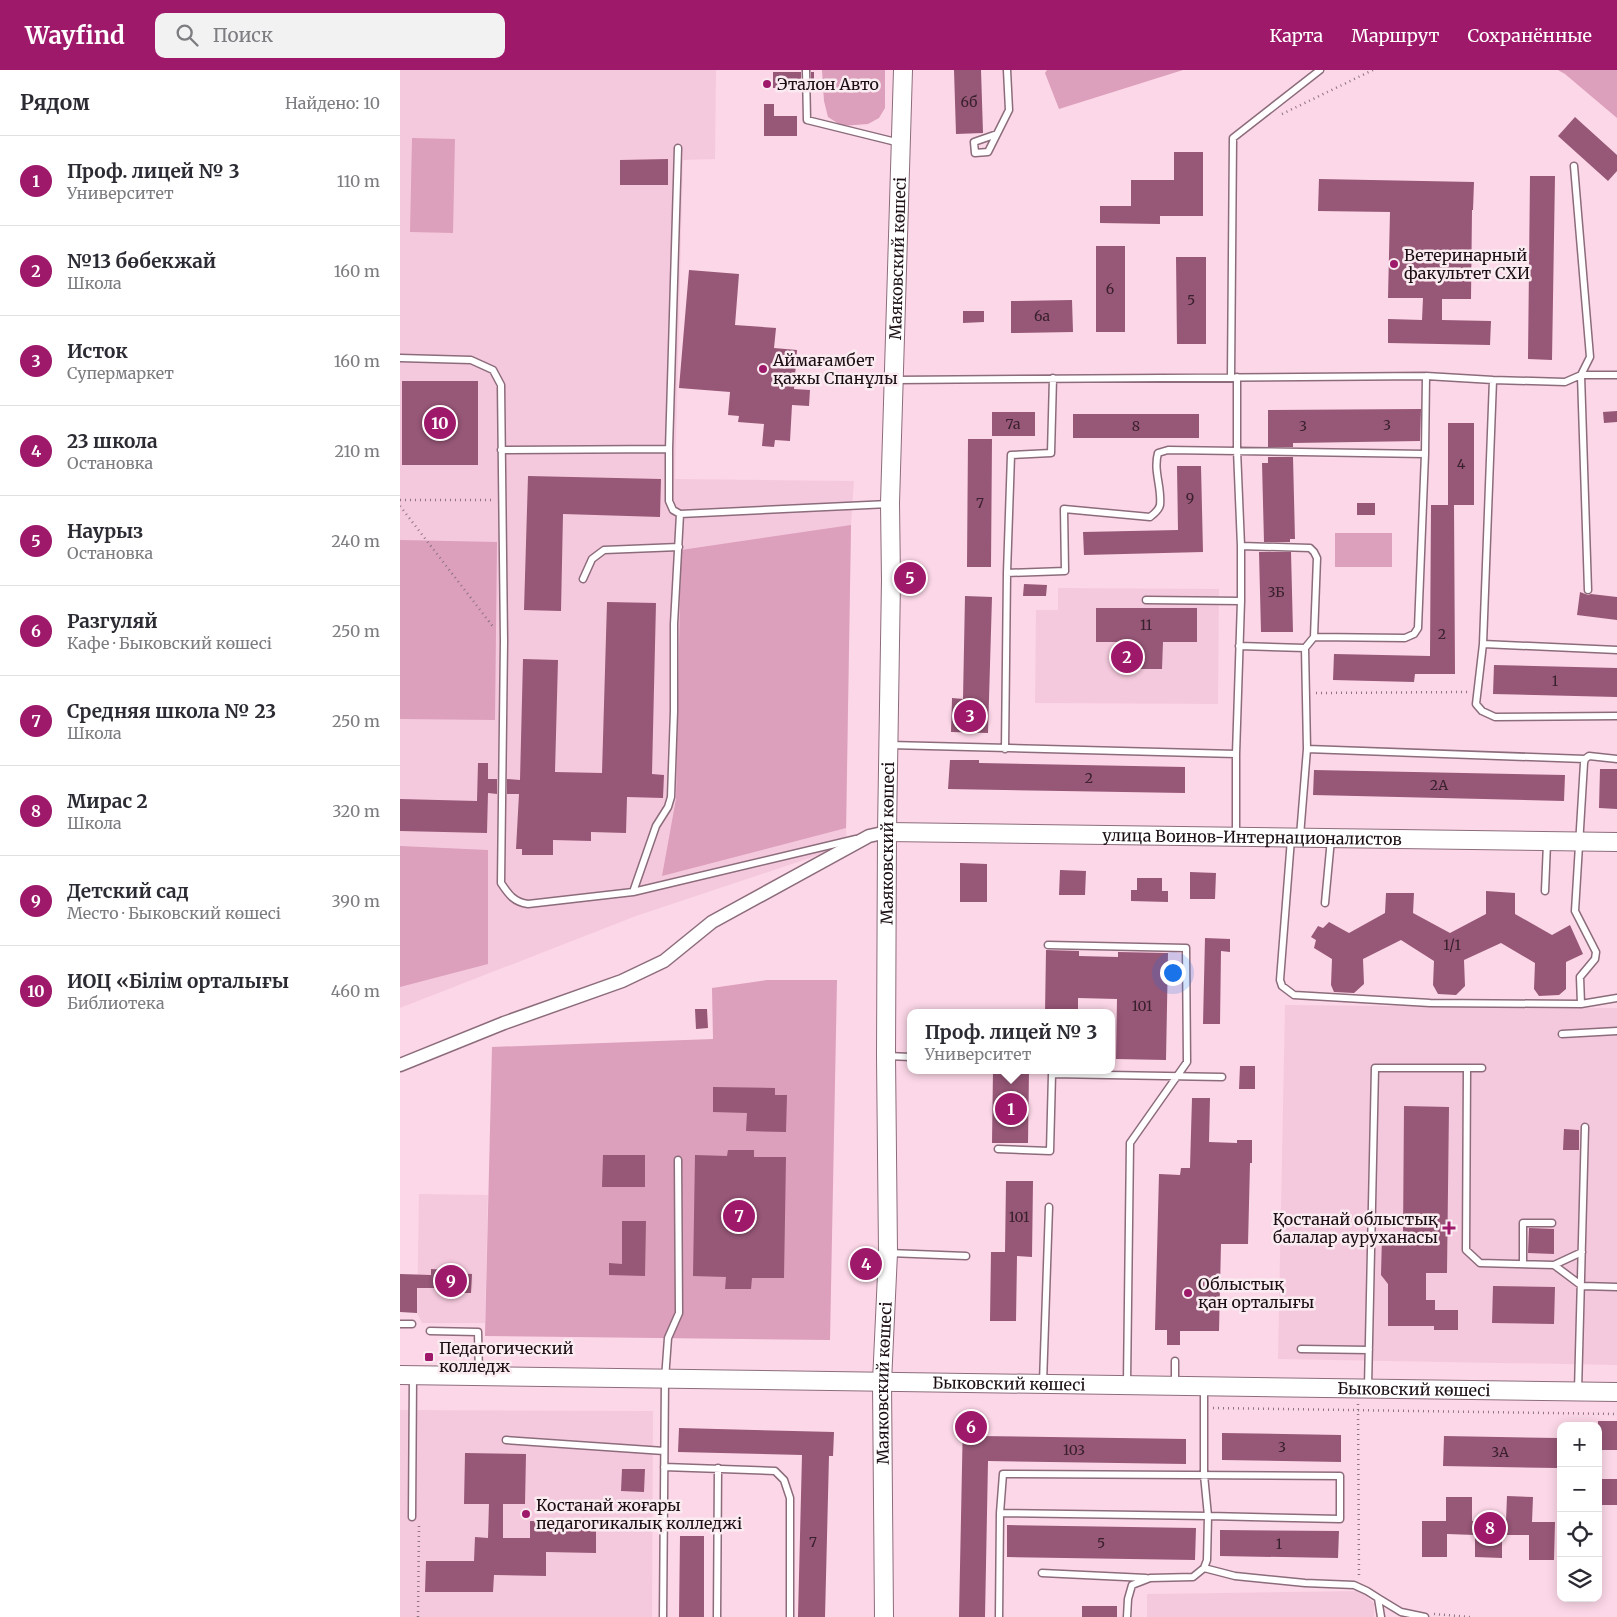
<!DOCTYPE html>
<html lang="ru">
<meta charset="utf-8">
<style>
body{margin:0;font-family:Merriweather,serif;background:#f2f2f3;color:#2b2b33}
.controls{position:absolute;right:15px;bottom:15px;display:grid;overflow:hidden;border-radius:10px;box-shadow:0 2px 12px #0003}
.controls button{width:45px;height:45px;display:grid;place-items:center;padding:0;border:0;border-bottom:1px solid #e1e1e2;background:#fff;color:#2b2b33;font:25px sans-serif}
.you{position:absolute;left:772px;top:902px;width:18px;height:18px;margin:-12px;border:4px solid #fff;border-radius:50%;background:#1a73e8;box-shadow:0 0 0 8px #1a73e833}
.badge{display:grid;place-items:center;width:32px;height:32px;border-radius:50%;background:#9e196a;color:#fff;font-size:16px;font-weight:700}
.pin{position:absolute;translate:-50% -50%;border:2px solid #fff;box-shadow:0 1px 5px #0006}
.popup{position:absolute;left:507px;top:939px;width:208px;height:65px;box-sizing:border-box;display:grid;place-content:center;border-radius:10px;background:#fff;filter:drop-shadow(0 1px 4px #0005);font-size:16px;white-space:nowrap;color:#7c7c81}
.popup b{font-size:19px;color:#2b2b33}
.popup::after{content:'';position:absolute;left:50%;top:100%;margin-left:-10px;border:10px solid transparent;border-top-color:#fff}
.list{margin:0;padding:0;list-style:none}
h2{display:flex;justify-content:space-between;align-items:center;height:65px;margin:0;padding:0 20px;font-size:21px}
h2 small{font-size:16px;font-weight:400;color:#7c7c81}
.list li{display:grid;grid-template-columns:32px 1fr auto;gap:15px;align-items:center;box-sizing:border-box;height:90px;padding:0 20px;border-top:1px solid #e1e1e2}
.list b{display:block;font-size:19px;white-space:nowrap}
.list p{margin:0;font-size:16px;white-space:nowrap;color:#7c7c81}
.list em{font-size:16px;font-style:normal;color:#7c7c81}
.icon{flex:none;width:28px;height:28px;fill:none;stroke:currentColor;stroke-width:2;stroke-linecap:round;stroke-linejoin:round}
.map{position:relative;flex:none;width:1217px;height:1547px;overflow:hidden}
header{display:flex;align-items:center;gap:30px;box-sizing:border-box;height:70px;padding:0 25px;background:#9e196a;color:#fff}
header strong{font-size:24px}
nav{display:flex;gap:28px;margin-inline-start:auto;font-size:18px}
.search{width:350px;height:45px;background:#f2f2f3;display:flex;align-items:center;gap:12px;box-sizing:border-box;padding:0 18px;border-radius:10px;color:#7c7c81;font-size:19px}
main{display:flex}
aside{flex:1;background:#fff}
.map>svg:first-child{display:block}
.built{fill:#f5c9dd}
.green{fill:#dc9fbc}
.building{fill:#975777}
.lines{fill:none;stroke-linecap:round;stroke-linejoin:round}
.lane-casing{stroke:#8c6c7b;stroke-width:9}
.street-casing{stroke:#8c6c7b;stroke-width:15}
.secondary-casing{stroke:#8c6c7b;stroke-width:20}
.path{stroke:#8d747f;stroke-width:2.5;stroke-dasharray:1 4;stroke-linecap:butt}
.lane{stroke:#fff;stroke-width:6}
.street{stroke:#fff;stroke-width:12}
.secondary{stroke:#fff;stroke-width:18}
.poi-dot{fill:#9e196a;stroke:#faebf1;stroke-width:2}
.labels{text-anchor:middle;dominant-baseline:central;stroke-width:5;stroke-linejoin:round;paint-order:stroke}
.number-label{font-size:14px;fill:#39202d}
.poi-label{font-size:16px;fill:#1a0e14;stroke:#faebf1;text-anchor:start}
.street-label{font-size:16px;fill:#1a0e14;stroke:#faebf1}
</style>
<header>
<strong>Wayfind</strong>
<div class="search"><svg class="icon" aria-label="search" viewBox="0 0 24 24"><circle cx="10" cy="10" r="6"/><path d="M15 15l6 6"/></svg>Поиск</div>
<nav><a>Карта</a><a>Маршрут</a><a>Сохранённые</a></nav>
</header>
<main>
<aside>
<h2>Рядом<small>Найдено: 10</small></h2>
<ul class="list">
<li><span class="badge">1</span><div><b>Проф. лицей № 3</b><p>Университет</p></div><em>110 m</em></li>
<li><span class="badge">2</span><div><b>№13 бөбекжай</b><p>Школа</p></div><em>160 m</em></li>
<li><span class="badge">3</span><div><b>Исток</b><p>Супермаркет</p></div><em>160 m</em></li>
<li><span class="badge">4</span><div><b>23 школа</b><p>Остановка</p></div><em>210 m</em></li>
<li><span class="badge">5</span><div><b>Наурыз</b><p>Остановка</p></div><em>240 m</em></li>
<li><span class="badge">6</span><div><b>Разгуляй</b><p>Кафе · Быковский көшесі</p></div><em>250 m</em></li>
<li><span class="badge">7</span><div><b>Средняя школа № 23</b><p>Школа</p></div><em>250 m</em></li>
<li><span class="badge">8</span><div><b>Мирас 2</b><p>Школа</p></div><em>320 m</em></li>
<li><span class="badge">9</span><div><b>Детский сад</b><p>Место · Быковский көшесі</p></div><em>390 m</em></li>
<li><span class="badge">10</span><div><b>ИОЦ «Білім орталығы</b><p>Библиотека</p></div><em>460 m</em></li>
</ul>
</aside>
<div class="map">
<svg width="1217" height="1547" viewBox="0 0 1217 1547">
<rect width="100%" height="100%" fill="#fcd7e7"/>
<path class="built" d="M 0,0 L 316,0 L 315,89 L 283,90 L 275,409 L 454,411 L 451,455 L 446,776 L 236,846 L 0,938 Z
M 658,518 L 819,519 L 818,634 L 635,633 L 636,540 L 658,540 Z
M 885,935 L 1217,938 L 1217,1295 L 878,1289 Z
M 19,1124 L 88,1125 L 85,1253 L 22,1253 L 17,1243 Z
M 0,1340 L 253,1341 L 252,1547 L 0,1547 Z
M 960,1521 L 974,1533 L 974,1547 L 747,1547 L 747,1524 Z"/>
<path class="green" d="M 422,0 L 485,0 L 485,38 L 479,48 L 468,54 L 442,56 L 428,47 L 424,31 Z
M 647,0 L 783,0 L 659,39 L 645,3 Z
M 1158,0 L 1217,0 L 1217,48 L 1165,4 Z
M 12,68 L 55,69 L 53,163 L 10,162 Z
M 451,455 L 446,758 L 262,806 L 276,729 L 281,480 Z
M 935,463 L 992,463 L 992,497 L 935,497 Z
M 0,470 L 97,472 L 95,650 L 0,649 Z
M 0,776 L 88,780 L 88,894 L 0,917 Z
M 367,910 L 437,910 L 430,1270 L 85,1266 L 92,977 L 313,969 L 312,918 Z"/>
<path class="building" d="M 554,0 L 581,0 L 583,63 L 556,64 Z
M 373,2 L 401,2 L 401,18 L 373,18 Z
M 411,2 L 414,2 L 414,18 L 411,18 Z
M 364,34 L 374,34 L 374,46 L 397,46 L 397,66 L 364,66 Z
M 1175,47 L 1217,85 L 1217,101 L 1208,111 L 1158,66 Z
M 774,82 L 803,82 L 803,146 L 760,146 L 760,154 L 700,153 L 700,136 L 731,136 L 731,110 L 774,110 Z
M 268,89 L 268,115 L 220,115 L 220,90 Z
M 1130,106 L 1155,106 L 1152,290 L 1128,289 Z
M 919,109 L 1074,112 L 1073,140 L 1072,140 L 1071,229 L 1042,229 L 1042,250 L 1091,251 L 1090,275 L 988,273 L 988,249 L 1022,250 L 1023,228 L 988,228 L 990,142 L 918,141 Z
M 696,176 L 725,176 L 725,262 L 696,262 Z
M 776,187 L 806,187 L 806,274 L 777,274 Z
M 289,200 L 339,204 L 335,255 L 376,258 L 374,278 L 397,280 L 394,319 L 410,320 L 409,336 L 392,335 L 390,371 L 375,370 L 374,377 L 362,376 L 364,354 L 338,352 L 339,346 L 328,345 L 330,322 L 279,318 Z
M 672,230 L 673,262 L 611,263 L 611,231 Z
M 563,241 L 584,241 L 584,252 L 563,253 Z
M 2,311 L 78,311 L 78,395 L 2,395 Z
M 1021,339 L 1020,371 L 893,373 L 893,377 L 868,377 L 868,340 Z
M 1217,341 L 1217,352 L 1204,353 L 1203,342 Z
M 592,342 L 635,342 L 635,366 L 592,366 Z
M 673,344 L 799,344 L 799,368 L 673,368 Z
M 1048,353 L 1074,353 L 1074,435 L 1048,435 Z
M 568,369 L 592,369 L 591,497 L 567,497 Z
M 868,387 L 893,387 L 895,469 L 890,469 L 890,472 L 864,472 L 862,393 L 868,393 Z
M 777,396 L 801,396 L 803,482 L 684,485 L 683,462 L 778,460 Z
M 128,406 L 261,409 L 260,447 L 163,444 L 161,541 L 124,540 Z
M 957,433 L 975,433 L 975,445 L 957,445 Z
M 1031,435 L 1054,435 L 1055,604 L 1015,604 L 1014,612 L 933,610 L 934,584 L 1030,586 Z
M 859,482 L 891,482 L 893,562 L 861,562 Z
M 624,514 L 647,515 L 646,526 L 623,526 Z
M 1180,522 L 1188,525 L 1191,524 L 1217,527 L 1217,550 L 1177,545 Z
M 565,526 L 592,527 L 588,663 L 551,662 L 552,628 L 563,629 Z
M 207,532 L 256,533 L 252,704 L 264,705 L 263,728 L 227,727 L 226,763 L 191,762 L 191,771 L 153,770 L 153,785 L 122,785 L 122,779 L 116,779 L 119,724 L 107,724 L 107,709 L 120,710 L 123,589 L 158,590 L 155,702 L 202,703 Z
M 696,538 L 797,538 L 797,572 L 763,572 L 762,599 L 728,599 L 729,572 L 696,572 Z
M 1094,595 L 1217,598 L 1217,627 L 1093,624 Z
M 550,690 L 579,690 L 579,693 L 785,697 L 785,723 L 548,719 Z
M 78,693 L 88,693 L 88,709 L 97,709 L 97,724 L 88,723 L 87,763 L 0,761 L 0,729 L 77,731 Z
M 1200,699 L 1217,699 L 1217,739 L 1199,738 Z
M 914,700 L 1165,705 L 1164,731 L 913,725 Z
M 560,793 L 587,794 L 587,832 L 560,832 Z
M 660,800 L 686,801 L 685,825 L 659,825 Z
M 790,802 L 816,803 L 815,829 L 790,829 Z
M 737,808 L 762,808 L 762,821 L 768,821 L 768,832 L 731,831 L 731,820 L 737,820 Z
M 1086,821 L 1115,823 L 1115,844 L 1152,865 L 1170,855 L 1183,884 L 1166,892 L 1166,919 L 1159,925 L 1139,926 L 1134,919 L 1135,893 L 1101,873 L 1064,890 L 1065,916 L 1056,925 L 1038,924 L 1033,915 L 1034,891 L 1001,870 L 963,889 L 964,914 L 954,923 L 934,922 L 931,915 L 932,889 L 914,878 L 916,870 L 911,867 L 918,856 L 923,858 L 929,852 L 949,863 L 985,843 L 986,823 L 1014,823 L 1013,843 L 1050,863 L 1086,844 Z
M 805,868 L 830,869 L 830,882 L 821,881 L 820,954 L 803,954 Z
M 646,880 L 679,881 L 679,886 L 718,887 L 718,882 L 768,883 L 766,990 L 716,989 L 717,929 L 678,928 L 678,943 L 645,943 Z
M 295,939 L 307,939 L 308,958 L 296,959 Z
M 840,996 L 855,996 L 855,1019 L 839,1019 Z
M 593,1000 L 629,1000 L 628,1073 L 592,1073 Z
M 313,1017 L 375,1018 L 375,1025 L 387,1025 L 386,1062 L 346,1061 L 347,1043 L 313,1042 Z
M 792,1028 L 810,1028 L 809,1072 L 837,1073 L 837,1070 L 852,1070 L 852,1093 L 850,1093 L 848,1174 L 821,1174 L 819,1261 L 780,1261 L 780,1275 L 767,1275 L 767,1260 L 755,1260 L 759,1104 L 780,1105 L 781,1098 L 790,1098 Z
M 1004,1036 L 1049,1037 L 1047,1203 L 1026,1203 L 1026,1230 L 1035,1230 L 1035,1240 L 1058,1240 L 1058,1260 L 1034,1260 L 1034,1256 L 988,1256 L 988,1214 L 981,1205 L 982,1166 L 1003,1167 Z
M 1164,1059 L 1179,1060 L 1179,1080 L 1163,1080 Z
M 328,1080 L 354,1080 L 354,1087 L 386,1087 L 384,1208 L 352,1208 L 351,1219 L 325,1219 L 326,1207 L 293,1206 L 295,1085 L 327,1086 Z
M 203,1085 L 245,1085 L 245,1117 L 202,1117 Z
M 606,1111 L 633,1111 L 632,1187 L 617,1186 L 616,1251 L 590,1251 L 591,1182 L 605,1182 Z
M 222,1151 L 246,1151 L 245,1206 L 209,1205 L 209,1193 L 222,1194 Z
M 1129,1158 L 1154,1159 L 1154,1184 L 1128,1183 Z
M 31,1199 L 51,1200 L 51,1203 L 72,1204 L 71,1223 L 61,1223 L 59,1227 L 54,1228 L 50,1226 L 48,1223 L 38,1223 L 38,1218 L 17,1218 L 17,1243 L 0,1242 L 0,1204 L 31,1205 Z
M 1093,1216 L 1155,1217 L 1154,1254 L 1092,1253 Z
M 563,1348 L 579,1348 L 579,1366 L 786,1369 L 786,1394 L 588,1391 L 585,1547 L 559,1547 Z
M 1198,1351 L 1217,1351 L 1217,1380 L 1198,1380 Z
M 279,1358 L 434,1362 L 433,1386 L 429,1386 L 425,1547 L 398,1547 L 402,1385 L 278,1382 Z
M 822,1363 L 941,1365 L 941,1392 L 822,1390 Z
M 1044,1366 L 1158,1368 L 1157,1398 L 1043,1396 Z
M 65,1383 L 126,1384 L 125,1434 L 103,1434 L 103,1468 L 130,1468 L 130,1451 L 196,1452 L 196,1483 L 146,1482 L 146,1506 L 94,1505 L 93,1522 L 25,1522 L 26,1491 L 74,1491 L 75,1467 L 88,1468 L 89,1434 L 64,1434 Z
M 222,1399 L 245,1399 L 244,1422 L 221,1421 Z
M 1200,1409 L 1217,1409 L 1217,1435 L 1199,1435 Z
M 1107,1426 L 1133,1427 L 1132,1452 L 1155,1452 L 1154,1490 L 1129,1490 L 1129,1465 L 1102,1465 L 1102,1488 L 1075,1487 L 1075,1465 L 1047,1464 L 1047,1487 L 1022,1487 L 1022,1451 L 1046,1451 L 1046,1427 L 1072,1427 L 1072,1451 L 1106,1451 Z
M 607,1455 L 796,1458 L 795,1490 L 607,1487 Z
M 820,1460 L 939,1461 L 938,1488 L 820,1486 Z
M 280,1466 L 304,1466 L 304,1547 L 279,1547 Z
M 682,1536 L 717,1536 L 717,1547 L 682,1547 Z"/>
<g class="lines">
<g class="lane-casing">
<path id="lane" d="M 406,0 L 407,50 L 500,73
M 597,64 L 574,72 L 575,83 L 588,82 L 609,40 L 607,0
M 278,78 L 269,379 L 269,431 L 273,440 L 280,444 L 489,434
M 1174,96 L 1190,287 L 1181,305 L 1188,520
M 0,288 L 71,290 L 93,300 L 101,315 L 104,571 L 101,813 C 109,825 114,832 128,834 L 233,822 L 456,769
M 831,307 L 833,68 L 920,0
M 653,308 L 651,383 L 611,385 L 607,503 L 665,501 L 664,439 L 750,447 C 754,444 759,440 760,435 C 762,417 753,401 758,383 L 768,380 L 1025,384
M 496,310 L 1026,306 L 1093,310 L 1165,312 L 1181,305 L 1217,305
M 1093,310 L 1083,574 L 1076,634 L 1082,641 L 1095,647 L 1217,646
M 101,380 L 269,379
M 841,476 L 910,478 L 914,482 L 917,488 L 914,567
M 183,509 L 192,489 L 204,480 L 279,477
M 746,530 L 841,531
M 1083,574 L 1217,580
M 839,576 L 905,578
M 490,675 L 836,684
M 605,679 L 607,503
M 907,679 L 1185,689
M 836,765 L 836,684 L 841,531 L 841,476 L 837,380 L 837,307
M 900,766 L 907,679 L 905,578 L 914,567 L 1005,568 L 1014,564 L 1018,558 L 1025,384 L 1026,306
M 891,769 L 880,910 L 882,916 L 894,925 L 1030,933 L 1181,934 L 1217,928
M 1145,821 L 1147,773
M 233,822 L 256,756 L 268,737 L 271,727 L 274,641 L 274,554 L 280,444
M 925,833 L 931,769
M 648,875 L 786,878 L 787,992 L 730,1073 L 727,1313
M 1181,934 L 1180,907 L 1195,889 L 1196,882 L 1175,841 L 1184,693 L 1185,689 L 1189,686 L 1217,689
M 1162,964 L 1217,961
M 487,986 L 511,987
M 1067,998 L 1066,1180 L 1080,1193 L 1154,1195 L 1182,1216 L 1217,1217
M 598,1079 L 650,1081 L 652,1004 L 822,1007
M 489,1183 L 566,1186
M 1123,1194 L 1123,1153 L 1152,1153
M 1154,1195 L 1182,1182
M 0,1254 L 12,1254
M 30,1261 L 78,1262 L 79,1305
M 901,1279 L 969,1280
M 643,1313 L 649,1137
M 775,1315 L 775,1291
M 968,1317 L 975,998 L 1082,998
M 1178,1321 L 1185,1057
M 106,1370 L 264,1381
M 264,1397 L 375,1401 L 384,1410 L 390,1428 L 390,1547
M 600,1443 L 808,1446 L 807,1490 L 804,1498 L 793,1507 L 750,1508 L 732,1515 L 728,1529 L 727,1547
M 12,1447 L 13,1306
M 804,1498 L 835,1506 L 905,1513 L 954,1515 L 967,1521 L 978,1528 L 981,1547
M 642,1503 L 746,1508
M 978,1528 L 1001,1542 L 1025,1547
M 263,1547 L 265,1309 L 268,1268 L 279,1243 L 278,1090
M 317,1547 L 318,1398
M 599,1547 L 600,1443 L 603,1404 L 940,1406 L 940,1449 L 808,1446 L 804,1405 L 804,1318"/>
</g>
<g class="street-casing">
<path id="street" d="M 0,995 L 104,953 L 222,911 L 264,891 L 312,852 L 469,766 L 487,762"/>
</g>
<g class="secondary-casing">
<g id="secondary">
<path id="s1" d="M 487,762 L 1217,772"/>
<path id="s2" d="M 0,1305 L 1217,1322"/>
<path id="s3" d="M 484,1547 L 482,1312 L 488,1183 L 486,986 L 487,762 L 491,510 L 490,433 L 503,0"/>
</g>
</g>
<path class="path" d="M 882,44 L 973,0
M 0,430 L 94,430
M 0,436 L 94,558
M 916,623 L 1068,622
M 958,1334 L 959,1508
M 813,1338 L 1217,1344
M 1034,1544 L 1070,1547
M 18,1547 L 19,1454"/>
<use href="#lane" class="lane"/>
<use href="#street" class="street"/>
<use href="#secondary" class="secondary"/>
</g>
<g class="poi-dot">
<circle cx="367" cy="14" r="5"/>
<circle cx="994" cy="194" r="5"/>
<circle cx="363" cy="299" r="5"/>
<path d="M1046.5 1150.5h5v5h5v5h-5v5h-5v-5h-5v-5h5z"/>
<circle cx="788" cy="1223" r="5"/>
<rect x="24" y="1282" width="10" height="10" rx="2.5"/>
<circle cx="126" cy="1444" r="5"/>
</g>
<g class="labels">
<g class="number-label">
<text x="569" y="32">6б</text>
<text x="710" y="219">6</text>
<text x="791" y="230">5</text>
<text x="642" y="246">6а</text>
<text x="613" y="354">7а</text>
<text x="987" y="355">3</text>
<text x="736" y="356">8</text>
<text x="903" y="356">3</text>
<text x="1061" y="394">4</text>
<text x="790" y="428">9</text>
<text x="580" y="433">7</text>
<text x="876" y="522">3Б</text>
<text x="746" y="555">11</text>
<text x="1042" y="564">2</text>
<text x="1155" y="611">1</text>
<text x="689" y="708">2</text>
<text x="1039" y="715">2А</text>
<text x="1052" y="875">1/1</text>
<text x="742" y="936">101</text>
<text x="619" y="1147">101</text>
<text x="882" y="1377">3</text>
<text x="674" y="1380">103</text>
<text x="1100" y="1382">3А</text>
<text x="413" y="1472">7</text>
<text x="701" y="1473">5</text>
<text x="879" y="1474">1</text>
</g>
<g class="poi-label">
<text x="377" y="14">Эталон Авто</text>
<text x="1004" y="185">Ветеринарный<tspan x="1004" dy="18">факультет СХИ</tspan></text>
<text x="373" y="290">Аймағамбет<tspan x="373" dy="18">қажы Спанұлы</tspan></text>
<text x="1038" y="1149" text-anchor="end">Қостанай облыстық<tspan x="1038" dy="18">балалар ауруханасы</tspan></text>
<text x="798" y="1214">Облыстық<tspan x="798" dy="18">қан орталығы</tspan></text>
<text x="39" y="1278">Педагогический<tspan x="39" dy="18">колледж</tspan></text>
<text x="136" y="1435">Костанай жоғары<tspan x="136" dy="18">педагогикалық колледжі</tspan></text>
</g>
<g class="street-label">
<text stroke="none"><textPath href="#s3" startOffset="1359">Маяковский көшесі</textPath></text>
<text stroke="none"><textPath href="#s1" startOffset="365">улица Воинов-Интернационалистов</textPath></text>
<text stroke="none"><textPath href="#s3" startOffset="774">Маяковский көшесі</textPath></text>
<text stroke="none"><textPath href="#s3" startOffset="234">Маяковский көшесі</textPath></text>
<text stroke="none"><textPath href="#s2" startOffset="609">Быковский көшесі</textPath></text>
<text stroke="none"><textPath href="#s2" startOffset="1014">Быковский көшесі</textPath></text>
</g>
</g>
</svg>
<div class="controls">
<button>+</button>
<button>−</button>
<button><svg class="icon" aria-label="locate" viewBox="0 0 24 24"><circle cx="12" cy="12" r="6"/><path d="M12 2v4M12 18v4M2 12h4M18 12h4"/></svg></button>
<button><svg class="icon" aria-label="layers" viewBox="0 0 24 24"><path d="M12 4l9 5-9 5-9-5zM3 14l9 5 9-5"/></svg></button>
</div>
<div class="you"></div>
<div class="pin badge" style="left:611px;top:1039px">1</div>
<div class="popup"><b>Проф. лицей № 3</b>Университет</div>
<div class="pin badge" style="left:727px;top:587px">2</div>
<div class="pin badge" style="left:570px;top:646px">3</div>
<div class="pin badge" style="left:466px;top:1194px">4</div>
<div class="pin badge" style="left:510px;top:508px">5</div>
<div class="pin badge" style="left:571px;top:1357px">6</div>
<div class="pin badge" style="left:339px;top:1146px">7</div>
<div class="pin badge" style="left:1090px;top:1458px">8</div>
<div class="pin badge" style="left:51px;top:1211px">9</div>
<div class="pin badge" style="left:40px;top:353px">10</div>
</div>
</main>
